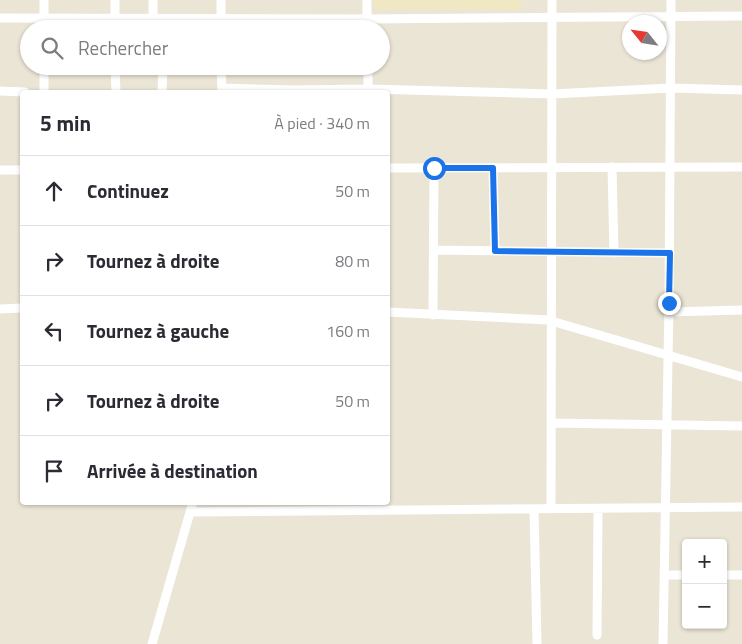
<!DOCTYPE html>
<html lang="fr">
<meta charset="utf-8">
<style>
body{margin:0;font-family:"Titillium Web",sans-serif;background:#f7f7f7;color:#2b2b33}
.controls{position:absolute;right:15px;bottom:15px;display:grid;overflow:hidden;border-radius:5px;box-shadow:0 1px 4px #0004}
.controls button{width:45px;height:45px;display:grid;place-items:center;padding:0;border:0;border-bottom:1px solid #e1e1e2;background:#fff;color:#2b2b33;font:25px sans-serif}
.compass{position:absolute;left:622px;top:15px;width:45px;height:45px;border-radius:50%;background:#fff;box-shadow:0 1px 4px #0004;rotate:300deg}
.stop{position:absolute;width:15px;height:15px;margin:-11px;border:4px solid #1a73e8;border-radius:50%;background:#fff}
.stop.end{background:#1a73e8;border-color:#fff;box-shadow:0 1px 5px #0008}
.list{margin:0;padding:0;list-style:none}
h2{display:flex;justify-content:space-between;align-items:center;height:65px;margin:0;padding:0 20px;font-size:21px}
h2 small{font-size:16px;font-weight:400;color:#7c7c81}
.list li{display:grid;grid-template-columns:32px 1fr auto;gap:15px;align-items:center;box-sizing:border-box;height:70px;padding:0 20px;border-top:1px solid #e1e1e2}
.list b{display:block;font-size:19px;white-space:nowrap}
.list em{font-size:16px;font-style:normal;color:#7c7c81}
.icon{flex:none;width:28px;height:28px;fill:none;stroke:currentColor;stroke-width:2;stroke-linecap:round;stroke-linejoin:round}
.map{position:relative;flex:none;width:742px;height:644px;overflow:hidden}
.search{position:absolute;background:#fff;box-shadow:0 1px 4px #0004;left:20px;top:20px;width:370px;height:55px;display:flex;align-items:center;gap:12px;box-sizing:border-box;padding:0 18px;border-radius:28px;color:#7c7c81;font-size:19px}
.panel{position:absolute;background:#fff;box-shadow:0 1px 4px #0004;left:20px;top:90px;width:370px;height:415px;border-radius:5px}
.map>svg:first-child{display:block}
.education{fill:#efe8c3}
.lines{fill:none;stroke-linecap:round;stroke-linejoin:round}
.minor{stroke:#fff;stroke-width:9}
.route{stroke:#1a73e8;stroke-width:6}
</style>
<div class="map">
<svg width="742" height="644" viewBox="0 0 742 644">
<rect width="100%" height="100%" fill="#ebe5d6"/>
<path class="education" d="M 373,0 L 521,0 L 521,10 L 373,9 Z"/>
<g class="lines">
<path class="minor" d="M 115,0 L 115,29
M 153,0 L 153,18
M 221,0 L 221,29
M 367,0 L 367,29
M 0,18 L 367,19 L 742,16
M 44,29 L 44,0
M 115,66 L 116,92
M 221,66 L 222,92
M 368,66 L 368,92
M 222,88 L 292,90 L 368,89 L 552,94 L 671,88 L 742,90
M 0,91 L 25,92
M 44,92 L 44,66
M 162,92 L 163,66
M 612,167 L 614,253
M 388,168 L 742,167
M 493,168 L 495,251
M 0,170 L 22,170
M 434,250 L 670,253
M 0,309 L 22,308
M 388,312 L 548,320 L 742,377
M 669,312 L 742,310
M 433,315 L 434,168
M 551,423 L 742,426
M 534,509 L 537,644
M 551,509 L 552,0
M 191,512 L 742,507
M 664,575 L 686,575
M 723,575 L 742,575
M 597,635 L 598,509
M 152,644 L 193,502
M 663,644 L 669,303 L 671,0"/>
</g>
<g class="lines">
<path class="route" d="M 434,168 L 493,168 L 495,251 L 670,253 L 669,303"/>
</g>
</svg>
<div class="controls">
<button>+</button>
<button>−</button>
</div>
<svg class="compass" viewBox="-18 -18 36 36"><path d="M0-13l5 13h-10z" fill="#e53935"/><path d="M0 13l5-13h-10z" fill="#7c7c81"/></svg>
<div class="stop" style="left:434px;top:168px"></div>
<div class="stop end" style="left:669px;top:303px"></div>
<div class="search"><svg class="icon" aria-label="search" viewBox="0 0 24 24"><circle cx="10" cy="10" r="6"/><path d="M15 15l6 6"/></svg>Rechercher</div>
<section class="panel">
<h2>5 min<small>À pied · 340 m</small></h2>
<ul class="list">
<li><svg class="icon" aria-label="ahead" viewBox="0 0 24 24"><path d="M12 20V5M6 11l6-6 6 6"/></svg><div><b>Continuez</b></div><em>50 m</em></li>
<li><svg class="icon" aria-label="right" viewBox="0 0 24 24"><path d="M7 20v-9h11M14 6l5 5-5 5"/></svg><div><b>Tournez à droite</b></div><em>80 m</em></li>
<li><svg class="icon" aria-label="left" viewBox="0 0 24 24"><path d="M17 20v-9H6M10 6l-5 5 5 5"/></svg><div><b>Tournez à gauche</b></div><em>160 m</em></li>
<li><svg class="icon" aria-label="right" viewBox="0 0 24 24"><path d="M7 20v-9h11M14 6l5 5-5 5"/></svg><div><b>Tournez à droite</b></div><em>50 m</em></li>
<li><svg class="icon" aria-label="arrive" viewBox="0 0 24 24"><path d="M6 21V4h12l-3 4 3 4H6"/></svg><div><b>Arrivée à destination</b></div></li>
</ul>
</section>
</div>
